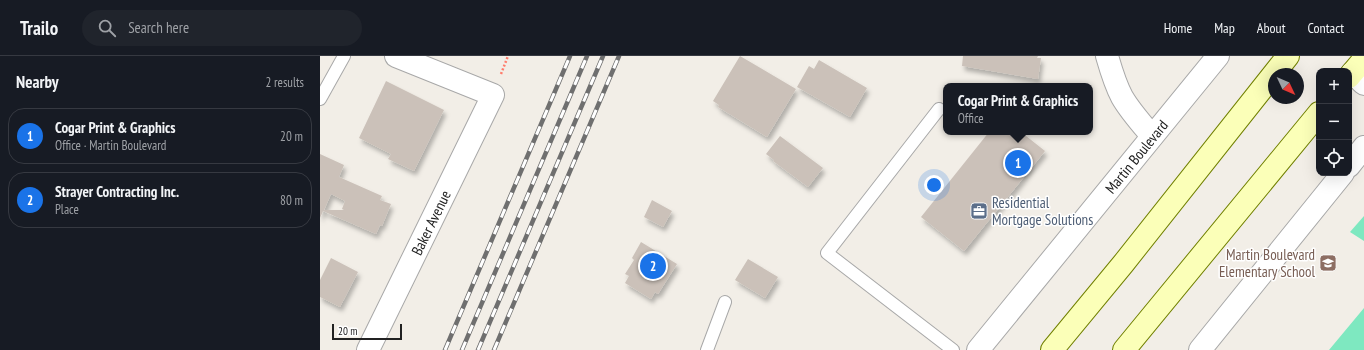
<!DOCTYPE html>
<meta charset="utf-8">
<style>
body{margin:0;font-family:"PT Sans Narrow",sans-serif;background:#20242c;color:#f1f3f6}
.controls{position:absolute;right:12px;top:12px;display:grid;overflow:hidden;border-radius:8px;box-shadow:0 4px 16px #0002}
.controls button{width:36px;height:36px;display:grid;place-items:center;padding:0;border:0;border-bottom:1px solid #363941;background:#171b24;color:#f1f3f6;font:20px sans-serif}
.compass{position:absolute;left:948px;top:12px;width:36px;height:36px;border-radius:50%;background:#171b24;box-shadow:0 4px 16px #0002;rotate:134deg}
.scale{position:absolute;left:12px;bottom:10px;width:70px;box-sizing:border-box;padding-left:4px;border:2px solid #212121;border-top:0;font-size:11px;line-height:14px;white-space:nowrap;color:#212121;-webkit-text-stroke:3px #fff;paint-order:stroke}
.you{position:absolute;left:614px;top:129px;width:14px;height:14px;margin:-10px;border:3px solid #fff;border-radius:50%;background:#1a73e8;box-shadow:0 0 0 6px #1a73e833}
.badge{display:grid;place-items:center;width:26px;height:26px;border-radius:50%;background:#1a73e8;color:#fff;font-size:13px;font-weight:700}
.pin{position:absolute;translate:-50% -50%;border:2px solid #fff;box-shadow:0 1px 4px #0006}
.popup{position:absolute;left:623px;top:27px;width:150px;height:52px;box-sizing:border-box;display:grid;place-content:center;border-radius:8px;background:#171b24;filter:drop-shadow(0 1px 3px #0005);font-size:13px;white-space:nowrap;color:#9ea1a6}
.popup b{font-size:15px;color:#f1f3f6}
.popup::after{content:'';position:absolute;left:50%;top:100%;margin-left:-8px;border:8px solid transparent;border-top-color:#171b24}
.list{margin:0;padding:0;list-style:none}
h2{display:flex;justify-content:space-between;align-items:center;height:52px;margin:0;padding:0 16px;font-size:17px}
h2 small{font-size:13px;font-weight:400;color:#9ea1a6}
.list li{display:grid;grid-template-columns:26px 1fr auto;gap:12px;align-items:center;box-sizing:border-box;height:56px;margin:0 8px 8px;padding:0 8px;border:1px solid #363941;border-radius:16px}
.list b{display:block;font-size:15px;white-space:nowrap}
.list p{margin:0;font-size:13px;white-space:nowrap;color:#9ea1a6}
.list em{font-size:13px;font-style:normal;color:#9ea1a6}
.icon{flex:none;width:22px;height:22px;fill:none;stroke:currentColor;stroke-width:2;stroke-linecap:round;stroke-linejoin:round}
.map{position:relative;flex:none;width:1044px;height:294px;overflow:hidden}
header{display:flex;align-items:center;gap:24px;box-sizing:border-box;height:56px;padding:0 20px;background:#171b24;border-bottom:1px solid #363941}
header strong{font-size:19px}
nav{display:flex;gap:22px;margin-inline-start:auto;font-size:14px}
.search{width:280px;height:36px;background:#20242c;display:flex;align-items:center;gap:10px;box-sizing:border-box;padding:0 14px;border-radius:22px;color:#9ea1a6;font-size:15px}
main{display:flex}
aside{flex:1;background:#171b24}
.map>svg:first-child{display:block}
.pitch{fill:#7ee8c0}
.building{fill:#cbc1b9;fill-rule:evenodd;filter:url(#shadow)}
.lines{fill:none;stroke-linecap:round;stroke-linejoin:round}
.lane-casing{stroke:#a8a8a8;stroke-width:14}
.street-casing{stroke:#a8a8a8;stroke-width:24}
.secondary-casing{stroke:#718000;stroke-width:24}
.path{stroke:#ff7b6b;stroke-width:2.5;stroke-dasharray:2 2;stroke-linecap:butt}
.lane{stroke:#fff;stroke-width:12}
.street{stroke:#fff;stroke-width:22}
.secondary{stroke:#fbffb8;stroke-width:22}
.rail-casing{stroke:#6f6f6f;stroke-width:4.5}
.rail{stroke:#fff;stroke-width:3;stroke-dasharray:9;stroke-linecap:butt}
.labels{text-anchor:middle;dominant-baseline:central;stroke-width:3;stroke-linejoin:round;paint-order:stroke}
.street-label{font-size:15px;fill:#212121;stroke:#fff}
.service-label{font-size:15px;fill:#4e5e75;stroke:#fff;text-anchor:start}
.education-label{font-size:15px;fill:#785e54;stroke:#fff;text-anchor:end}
</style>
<header>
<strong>Trailo</strong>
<div class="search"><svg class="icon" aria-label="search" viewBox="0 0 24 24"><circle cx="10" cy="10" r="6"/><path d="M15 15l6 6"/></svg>Search here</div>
<nav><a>Home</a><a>Map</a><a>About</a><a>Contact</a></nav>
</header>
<main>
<aside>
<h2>Nearby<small>2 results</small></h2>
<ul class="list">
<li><span class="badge">1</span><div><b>Cogar Print &amp; Graphics</b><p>Office · Martin Boulevard</p></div><em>20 m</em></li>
<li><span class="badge">2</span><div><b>Strayer Contracting Inc.</b><p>Place</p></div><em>80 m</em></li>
</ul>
</aside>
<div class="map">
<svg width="1044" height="294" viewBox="0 0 1044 294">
<defs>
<filter id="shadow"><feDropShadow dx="2.5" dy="4.5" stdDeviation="2" flood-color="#0004"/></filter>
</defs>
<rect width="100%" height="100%" fill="#f2eee7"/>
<path class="pitch" d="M 1044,160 L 1044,185 L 1030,176 Z
M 1044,252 L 1044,294 L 1009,294 Z"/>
<path class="building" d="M 420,0 L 476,33 L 447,81 L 398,51 L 399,49 L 393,45 Z
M 643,0 L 718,0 L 717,2 L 721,2 L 718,23 L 642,10 Z
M 499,4 L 547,32 L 530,61 L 477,31 L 489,10 L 494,13 Z
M 66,25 L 124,54 L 94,115 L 68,103 L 71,98 L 39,82 Z
M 669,76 L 701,76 L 725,95 L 644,195 L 601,161 Z
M 460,80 L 503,112 L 488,131 L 453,105 L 454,104 L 446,98 Z
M 0,98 L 24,109 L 19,121 L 62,140 L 60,144 L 71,148 L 62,170 L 60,169 L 56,178 L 3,155 L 0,162 ZM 11,138 L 25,145 L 22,153 L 24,154 L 4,154 Z
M 332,144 L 352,155 L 343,171 L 324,161 Z
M 321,186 L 357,208 L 338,238 L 335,236 L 331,243 L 305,227 L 309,220 L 305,218 L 314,204 L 312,202 Z
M 11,202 L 38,216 L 20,251 L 0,241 L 0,224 Z
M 428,203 L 458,221 L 445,242 L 415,224 Z"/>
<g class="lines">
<g class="lane-casing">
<path id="lane" d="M 0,43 L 24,0
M 619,53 L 507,197 L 633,294
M 387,294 L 405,246"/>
</g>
<g class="street-casing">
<g id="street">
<path d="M 787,0 C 791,14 795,28 802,41 C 810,55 821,67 832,80"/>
<path d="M 1032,17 L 1044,28"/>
<path d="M 1029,110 L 1044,91"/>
<path id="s1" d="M 48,294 L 173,39 L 76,0"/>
<path id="s2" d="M 658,294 L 898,0"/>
<path d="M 880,294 L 1023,117"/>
</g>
</g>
<g class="secondary-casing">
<path id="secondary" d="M 1029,21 L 1044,3
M 732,294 L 803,208 L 968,0
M 804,294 L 999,57"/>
</g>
<path class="path" d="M 181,18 L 188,0"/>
<use href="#lane" class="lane"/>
<use href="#street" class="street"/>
<use href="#secondary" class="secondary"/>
<g class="rail-casing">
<path id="rail" d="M 125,294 L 250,0
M 142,294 L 267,0
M 158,294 L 283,0
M 174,294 L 299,0"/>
</g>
<use href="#rail" class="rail"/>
</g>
<defs>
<g id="office-square" transform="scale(0.9)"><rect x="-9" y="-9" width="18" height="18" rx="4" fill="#5c6f8a" stroke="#fff"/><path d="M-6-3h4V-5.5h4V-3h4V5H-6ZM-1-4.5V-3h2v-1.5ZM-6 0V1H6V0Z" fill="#fff"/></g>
<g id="school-square" transform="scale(0.9)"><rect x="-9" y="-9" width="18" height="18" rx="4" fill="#8d6e63" stroke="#fff"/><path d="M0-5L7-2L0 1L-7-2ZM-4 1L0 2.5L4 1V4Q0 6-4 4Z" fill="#fff"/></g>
</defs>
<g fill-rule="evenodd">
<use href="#office-square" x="659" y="155"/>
<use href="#school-square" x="1008" y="207"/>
</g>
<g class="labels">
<g class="street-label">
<text stroke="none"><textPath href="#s2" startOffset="250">Martin Boulevard</textPath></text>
<text stroke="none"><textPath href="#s1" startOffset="142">Baker Avenue</textPath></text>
</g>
<g class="service-label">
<text x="672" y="146">Residential<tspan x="672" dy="17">Mortgage Solutions</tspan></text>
</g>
<g class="education-label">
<text x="995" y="198">Martin Boulevard<tspan x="995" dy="17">Elementary School</tspan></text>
</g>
</g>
</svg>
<div class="controls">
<button>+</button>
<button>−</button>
<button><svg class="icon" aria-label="locate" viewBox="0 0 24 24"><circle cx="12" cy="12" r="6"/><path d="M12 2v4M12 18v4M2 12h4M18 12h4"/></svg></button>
</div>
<svg class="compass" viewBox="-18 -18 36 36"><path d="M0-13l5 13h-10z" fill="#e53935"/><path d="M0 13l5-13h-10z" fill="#9ea1a6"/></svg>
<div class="scale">20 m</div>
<div class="you"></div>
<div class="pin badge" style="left:698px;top:107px">1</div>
<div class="popup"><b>Cogar Print &amp; Graphics</b>Office</div>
<div class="pin badge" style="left:333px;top:210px">2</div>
</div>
</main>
